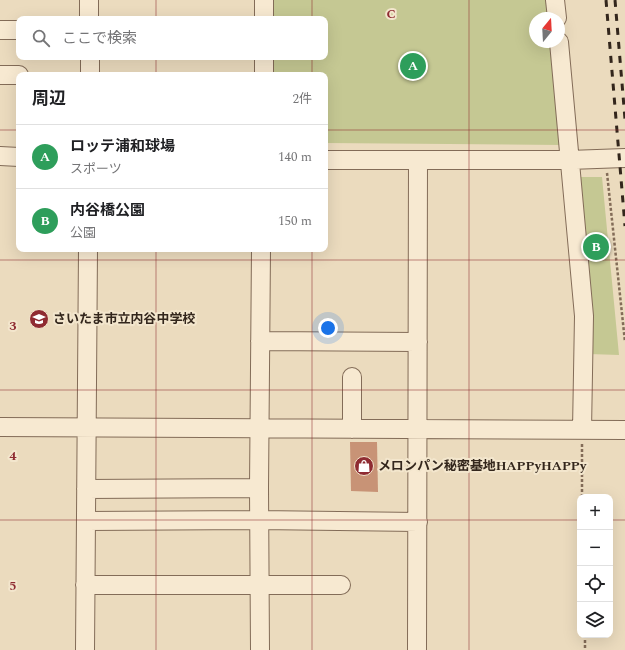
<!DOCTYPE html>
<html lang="ja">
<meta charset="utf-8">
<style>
body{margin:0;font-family:Spectral,"Noto Sans JP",serif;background:#f6f6f6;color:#202124}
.controls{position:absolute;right:12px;bottom:12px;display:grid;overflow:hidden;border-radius:8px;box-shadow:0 4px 16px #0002}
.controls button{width:36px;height:36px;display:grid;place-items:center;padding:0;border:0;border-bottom:1px solid #e0e0e0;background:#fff;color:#202124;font:20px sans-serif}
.compass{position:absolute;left:529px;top:12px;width:36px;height:36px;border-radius:50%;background:#fff;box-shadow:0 4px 16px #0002;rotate:18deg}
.you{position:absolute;left:328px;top:328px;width:14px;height:14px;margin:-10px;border:3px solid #fff;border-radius:50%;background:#1a73e8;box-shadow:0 0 0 6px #1a73e833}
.badge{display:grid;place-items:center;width:26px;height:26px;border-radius:50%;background:#8f2b32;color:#fff;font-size:13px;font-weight:700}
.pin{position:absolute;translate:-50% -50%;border:2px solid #fff;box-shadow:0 1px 4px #0006}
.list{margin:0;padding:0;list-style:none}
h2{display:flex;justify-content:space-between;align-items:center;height:52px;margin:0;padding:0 16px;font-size:17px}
h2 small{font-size:13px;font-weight:400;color:#757577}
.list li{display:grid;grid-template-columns:26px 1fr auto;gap:12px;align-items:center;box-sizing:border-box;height:64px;padding:0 16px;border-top:1px solid #e0e0e0}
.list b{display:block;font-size:15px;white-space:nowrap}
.list p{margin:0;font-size:13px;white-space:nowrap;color:#757577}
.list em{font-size:13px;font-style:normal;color:#757577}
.icon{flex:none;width:22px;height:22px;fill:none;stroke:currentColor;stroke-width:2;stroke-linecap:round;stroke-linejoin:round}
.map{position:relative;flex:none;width:625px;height:650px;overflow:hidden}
.search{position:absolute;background:#fff;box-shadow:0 4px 16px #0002;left:16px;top:16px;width:312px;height:44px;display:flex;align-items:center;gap:10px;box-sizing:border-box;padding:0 14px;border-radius:8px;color:#757577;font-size:15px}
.panel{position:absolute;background:#fff;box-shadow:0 4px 16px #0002;left:16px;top:72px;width:312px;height:180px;border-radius:8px}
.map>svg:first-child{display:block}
.green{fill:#c5c893}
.building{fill:#c89376}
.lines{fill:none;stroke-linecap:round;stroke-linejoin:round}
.minor-casing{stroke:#836c58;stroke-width:20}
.path{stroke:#836c58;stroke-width:2.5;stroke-dasharray:3 2;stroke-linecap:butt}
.minor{stroke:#f7e9d1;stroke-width:18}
.rail{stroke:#33261c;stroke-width:3;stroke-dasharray:7 7;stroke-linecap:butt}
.grid{fill:none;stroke:#8f2b32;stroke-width:1;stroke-opacity:0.55}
.labels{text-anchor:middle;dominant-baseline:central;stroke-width:4;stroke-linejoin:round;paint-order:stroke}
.poi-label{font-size:13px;font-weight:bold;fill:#33261c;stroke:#f3e6cd;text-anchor:start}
.grid-label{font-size:13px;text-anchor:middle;font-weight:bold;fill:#8f2b32;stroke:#f3e6cd;stroke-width:4;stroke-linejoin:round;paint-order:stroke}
</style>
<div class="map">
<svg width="625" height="650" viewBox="0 0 625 650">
<rect width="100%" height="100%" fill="#ebdbbe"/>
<path class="green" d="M 270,0 L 550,0 L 552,18 L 535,18 L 535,42 L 554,42 L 563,145 L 325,143 L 325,75 L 269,75 L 269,57 L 325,57 L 325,19 L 270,19 Z
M 575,177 L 602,177 L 619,355 L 589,354 Z"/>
<path class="building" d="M 350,442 L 377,442 L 378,492 L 351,491 Z"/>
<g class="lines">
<g class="minor-casing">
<path id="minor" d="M 555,0 L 557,18
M 89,19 L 89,0
M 264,19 L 264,0
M 0,30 L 19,30
M 559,42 L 584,316 L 582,430
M 90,57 L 90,75
M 0,75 L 19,75
M 264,75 L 264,57
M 0,156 L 19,157
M 325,160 L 569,160 L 625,158
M 260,341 L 418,342
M 0,427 L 625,430
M 352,429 L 352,377
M 86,489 L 259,488
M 86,521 L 259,520 L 418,522
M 85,585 L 341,585
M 85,650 L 88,249
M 260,650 L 259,488 L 261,249
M 417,650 L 418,160"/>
</g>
<path class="path" d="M 607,173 L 625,342
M 582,444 L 582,497
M 585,635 L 585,650"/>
<use href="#minor" class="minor"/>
<path class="rail" d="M 606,0 L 625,226
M 615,0 L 625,119"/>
</g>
<path class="grid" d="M 156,0 L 156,19M 312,0 L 312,19M 469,0 L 469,650M 156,57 L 156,75M 312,57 L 312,75M 0,130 L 19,130M 325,130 L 625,130M 156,249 L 156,650M 312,249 L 312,650M 0,260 L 625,260M 0,390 L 625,390M 0,520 L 580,520M 610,520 L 625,520"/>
<defs>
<g id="school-disc" transform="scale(1)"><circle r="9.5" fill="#8f2b32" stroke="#f3e6cd"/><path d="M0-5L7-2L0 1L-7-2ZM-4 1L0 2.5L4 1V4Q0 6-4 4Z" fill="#fff"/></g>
<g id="shop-disc" transform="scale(1)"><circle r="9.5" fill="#8f2b32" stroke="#f3e6cd"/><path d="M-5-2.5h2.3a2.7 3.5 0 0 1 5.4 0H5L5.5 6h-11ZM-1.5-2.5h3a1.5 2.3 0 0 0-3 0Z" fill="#fff"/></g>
</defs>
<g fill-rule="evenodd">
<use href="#school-disc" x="39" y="319"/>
<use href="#shop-disc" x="364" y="466"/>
</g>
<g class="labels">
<g class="poi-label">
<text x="53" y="319">さいたま市立内谷中学校</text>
<text x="378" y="466">メロンパン秘密基地HAPPyHAPPy</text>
</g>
</g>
<g class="grid-label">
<text x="391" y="18">C</text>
<text x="13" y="330">3</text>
<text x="13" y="460">4</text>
<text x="13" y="590">5</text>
</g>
</svg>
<div class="controls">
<button>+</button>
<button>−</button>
<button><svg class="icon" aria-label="locate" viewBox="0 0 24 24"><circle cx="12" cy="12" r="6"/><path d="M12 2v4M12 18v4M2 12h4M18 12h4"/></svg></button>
<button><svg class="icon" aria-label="layers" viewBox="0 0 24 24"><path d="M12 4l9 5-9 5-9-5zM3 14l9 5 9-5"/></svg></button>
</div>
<svg class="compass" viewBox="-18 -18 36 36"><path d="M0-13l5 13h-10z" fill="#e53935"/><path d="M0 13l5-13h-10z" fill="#757577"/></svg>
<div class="you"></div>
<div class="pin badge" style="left:413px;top:66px;background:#2e9e5b">A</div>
<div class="pin badge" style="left:596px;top:247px;background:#2e9e5b">B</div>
<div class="search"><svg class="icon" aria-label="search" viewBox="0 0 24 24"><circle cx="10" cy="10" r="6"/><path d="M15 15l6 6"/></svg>ここで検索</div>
<section class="panel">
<h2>周辺<small>2件</small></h2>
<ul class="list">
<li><span class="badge" style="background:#2e9e5b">A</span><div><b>ロッテ浦和球場</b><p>スポーツ</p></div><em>140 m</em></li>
<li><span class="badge" style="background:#2e9e5b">B</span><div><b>内谷橋公園</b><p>公園</p></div><em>150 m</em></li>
</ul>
</section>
</div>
